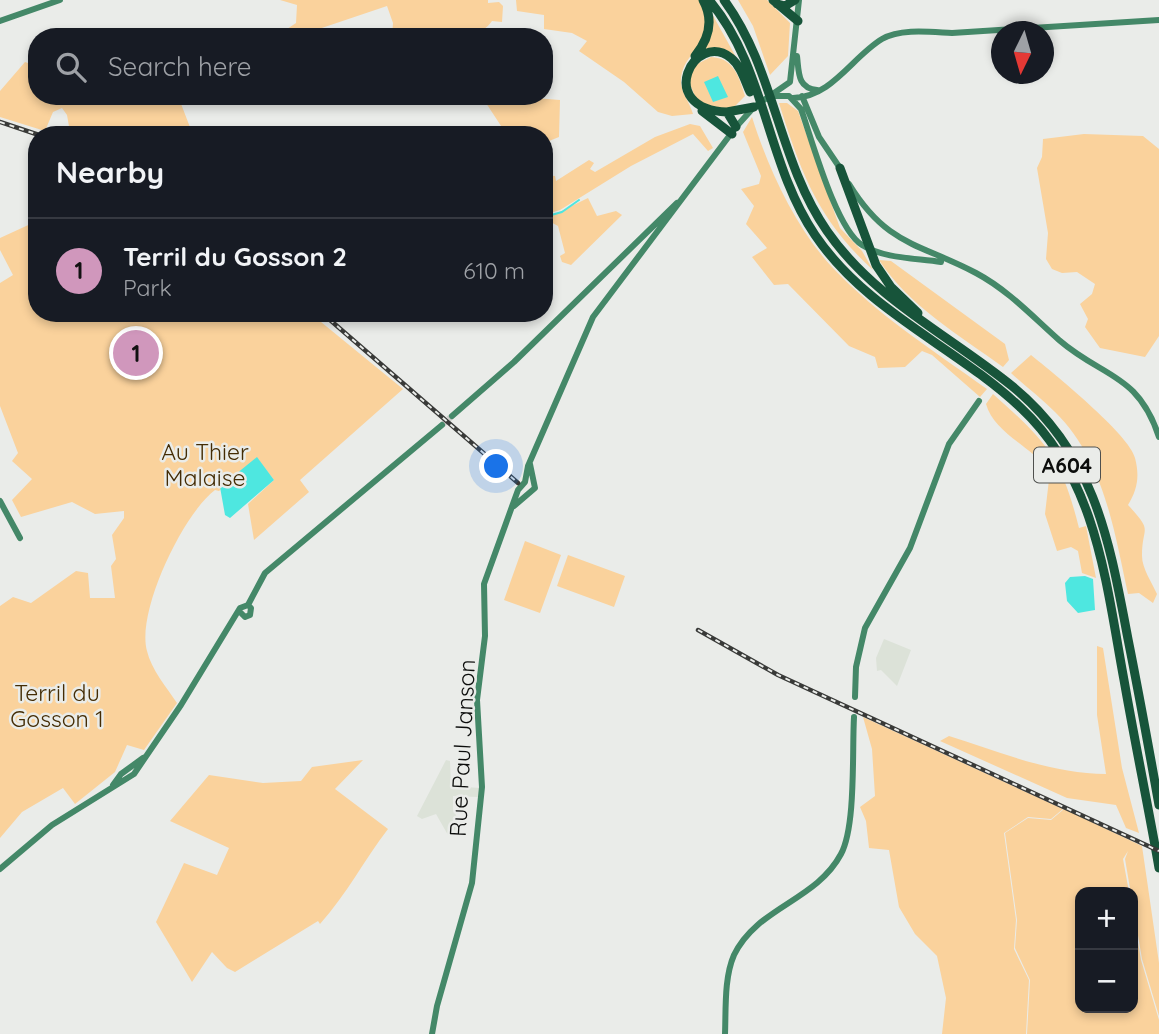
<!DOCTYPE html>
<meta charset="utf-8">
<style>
body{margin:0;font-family:Quicksand,sans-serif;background:#242831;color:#f1f3f6}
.controls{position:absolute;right:21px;bottom:21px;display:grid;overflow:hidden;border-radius:14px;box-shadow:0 4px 10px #0003}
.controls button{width:63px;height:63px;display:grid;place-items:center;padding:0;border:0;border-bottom:2px solid #363941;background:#171b24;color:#f1f3f6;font:35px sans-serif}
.compass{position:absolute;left:991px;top:21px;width:63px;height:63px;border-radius:50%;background:#171b24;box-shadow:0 4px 10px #0003;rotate:185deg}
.you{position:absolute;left:497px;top:467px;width:24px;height:24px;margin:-18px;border:5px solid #fff;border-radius:50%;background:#1a73e8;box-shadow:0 0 0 10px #1a73e833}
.badge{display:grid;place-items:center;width:46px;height:46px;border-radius:50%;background:#d097bc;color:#111;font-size:23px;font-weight:700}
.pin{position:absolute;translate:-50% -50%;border:4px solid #fff;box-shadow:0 2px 7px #0006}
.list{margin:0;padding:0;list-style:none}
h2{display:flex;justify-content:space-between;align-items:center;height:91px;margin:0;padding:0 28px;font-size:30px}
h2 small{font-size:23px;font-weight:400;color:#9ea1a6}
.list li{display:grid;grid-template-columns:46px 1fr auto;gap:21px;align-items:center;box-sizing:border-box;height:105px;padding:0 28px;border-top:2px solid #363941}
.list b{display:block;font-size:26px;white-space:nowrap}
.list p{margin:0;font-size:23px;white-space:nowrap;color:#9ea1a6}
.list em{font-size:23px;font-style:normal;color:#9ea1a6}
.icon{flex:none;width:38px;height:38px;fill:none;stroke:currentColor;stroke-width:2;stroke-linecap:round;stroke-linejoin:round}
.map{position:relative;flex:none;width:1159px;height:1034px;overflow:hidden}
.search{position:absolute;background:#171b24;box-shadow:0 4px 10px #0003;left:28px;top:28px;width:525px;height:77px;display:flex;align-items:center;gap:18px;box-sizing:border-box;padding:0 24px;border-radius:28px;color:#9ea1a6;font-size:26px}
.panel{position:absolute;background:#171b24;box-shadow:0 4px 10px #0003;left:28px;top:126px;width:525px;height:196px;border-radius:28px}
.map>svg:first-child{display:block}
.built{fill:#dce2d8}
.green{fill:#fad29c}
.water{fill:#4ee7e0}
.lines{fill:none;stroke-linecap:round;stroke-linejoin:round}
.stream{stroke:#4ee7e0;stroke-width:2}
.secondary-tunnel{stroke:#c9cbc8;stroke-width:6;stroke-dasharray:6 3;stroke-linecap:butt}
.secondary{stroke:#448868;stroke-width:6}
.highway{stroke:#17543a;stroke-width:9}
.rail-casing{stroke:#393a38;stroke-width:4.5}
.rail{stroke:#eaece9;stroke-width:2;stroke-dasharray:5;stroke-linecap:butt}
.labels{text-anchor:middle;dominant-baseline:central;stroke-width:5;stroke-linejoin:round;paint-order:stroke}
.shield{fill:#eaece9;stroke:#4f504e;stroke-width:2}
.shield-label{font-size:21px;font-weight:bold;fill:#0c0d0c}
.park-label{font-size:23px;fill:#442c04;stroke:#eaece9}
.street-label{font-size:23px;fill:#0c0d0c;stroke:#eaece9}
</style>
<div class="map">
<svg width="1159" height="1034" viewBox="0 0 1159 1034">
<rect width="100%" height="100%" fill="#eaece9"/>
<path class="built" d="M 884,639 L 911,650 L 897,686 L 881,670 L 877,671 L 876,658 Z
M 446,760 L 450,761 L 451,786 L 480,788 L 478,797 L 453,796 L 453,809 L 462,828 L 448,835 L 436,814 L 422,819 L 417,816 Z"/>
<path class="green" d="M 280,0 L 488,0 L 488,3 L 499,2 L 503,6 L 502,22 L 492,21 C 476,46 419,37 392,37 L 393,23 L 387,6 L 298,36 L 287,34 L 287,29 L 296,23 L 297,5 Z
M 516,0 L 701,0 C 718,49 680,50 681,83 C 682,94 690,103 693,114 L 672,116 L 658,112 L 624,82 L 579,51 L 587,41 L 572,33 L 544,29 L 544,15 L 517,11 Z
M 738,0 L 767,0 L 790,23 L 788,56 L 770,75 L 753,26 Z
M 711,12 L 741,66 L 734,57 L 703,52 Z
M 711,57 C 734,58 739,77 745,96 L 730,111 L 698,103 L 688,80 L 695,65 Z
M 25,62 L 37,66 L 37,96 L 178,96 L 193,135 L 78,135 L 70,132 L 67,115 L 62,108 L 53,112 L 45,131 L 0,117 L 0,91 Z
M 509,96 L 560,100 L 559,137 L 544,143 L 544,135 L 507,135 L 484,100 Z
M 779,103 L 787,103 L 798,111 L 840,228 L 862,251 L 873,270 C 818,220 801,173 779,103 Z
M 752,117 C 768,168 795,227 832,267 C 877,315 934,351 987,389 L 980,397 L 932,355 L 922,351 L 905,367 L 878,368 L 875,357 L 849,346 L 788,284 L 774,285 L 752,257 L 767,248 L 746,224 L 754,206 L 741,189 L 759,184 L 761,176 L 743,132 Z
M 690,124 L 700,126 L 713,148 L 708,151 L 693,134 L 631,166 L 560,210 L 544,215 L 544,175 L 555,176 L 556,181 L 589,160 L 594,163 L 590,169 L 595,172 L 655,137 Z
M 1084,134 L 1143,136 L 1159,149 L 1159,336 L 1145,357 L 1100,348 L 1085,327 L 1088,319 L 1080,304 L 1092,294 L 1095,284 L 1077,272 L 1062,273 L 1052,269 L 1046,259 L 1048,233 L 1037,168 L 1042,157 L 1043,139 Z
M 588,198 L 597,216 L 616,211 L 622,215 L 571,265 L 562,262 L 560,256 L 565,253 L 558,226 L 545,219 Z
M 37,221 L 37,313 L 310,313 L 403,389 L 300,480 L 309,492 L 254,540 L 248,504 L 274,480 L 257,458 L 219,491 L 215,490 C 183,514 136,612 147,651 C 151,669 167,688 177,703 L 144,750 L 127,745 L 115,772 L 75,804 L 63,788 L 22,812 L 0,838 L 0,606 L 13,597 L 31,603 L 76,571 L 88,573 L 90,598 L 115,598 L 111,566 L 116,559 L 112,535 L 124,518 L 124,511 L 95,514 L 72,502 L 21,517 L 12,500 L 32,479 L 12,461 L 18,453 L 0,406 L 0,283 L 13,275 L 0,250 L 0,238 Z
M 879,260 L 891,261 L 1005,344 L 1009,360 L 1003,367 C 959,335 909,306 879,260 Z
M 1031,355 C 1052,372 1130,435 1135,458 C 1140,477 1137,490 1128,505 C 1154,533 1142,525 1142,556 C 1142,568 1152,583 1157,594 L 1153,603 L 1139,593 L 1128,594 C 1114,530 1104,460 1055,412 C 1041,398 1025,386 1011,373 Z
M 993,394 C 1047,442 1061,457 1079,528 L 1086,526 L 1096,578 L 1082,573 L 1078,551 L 1071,547 L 1057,551 L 1045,514 L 1050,471 C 1032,447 994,433 986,404 Z
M 525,541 L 561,555 L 540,613 L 504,600 Z
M 568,555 L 625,576 L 614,607 L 557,586 Z
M 1097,646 L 1103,648 L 1122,768 L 1139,833 L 1126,828 L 1116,805 L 1067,798 L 940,741 L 949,736 C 1000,752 1052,774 1106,774 L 1097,715 Z
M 863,717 L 1063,809 L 1051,819 L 1028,817 L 1004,833 L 1016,920 L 1014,949 L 1029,980 L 1026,1034 L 942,1034 L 946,998 L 937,956 L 915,934 L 899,907 L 889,850 L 869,848 L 866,821 L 860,807 L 875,796 L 872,749 Z
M 363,760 L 335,789 L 388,829 C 364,860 347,894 320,924 L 318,921 L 235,972 L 227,968 L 212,952 L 192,982 L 156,922 L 184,863 L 217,875 L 229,848 L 170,821 L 209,775 L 263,783 L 301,781 L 312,767 Z
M 1064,809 L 1142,846 L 1159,963 L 1159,1016 L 1142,959 L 1125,859 L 1128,851 L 1123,859 L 1129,892 L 1080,892 L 1080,1008 L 1133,1008 L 1133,913 L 1141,960 L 1159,1020 L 1159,1034 L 1027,1034 L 1030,980 L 1015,948 L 1017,920 L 1005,833 L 1028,818 L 1051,820 Z"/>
<path class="water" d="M 718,76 L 728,97 L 713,102 L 704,82 Z
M 257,457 L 274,480 L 230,518 L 225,515 L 220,487 Z
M 1085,576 L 1093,579 L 1095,610 L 1078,613 L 1067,601 L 1065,583 L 1070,577 Z"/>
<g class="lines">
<path class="stream" d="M 544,217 L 562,212 L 579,200"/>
<path class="secondary-tunnel" d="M 442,425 L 452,416"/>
<path class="secondary" d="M 0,21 L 60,0
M 797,56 C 799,72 797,88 817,90
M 774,96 L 789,96 L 801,109 C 812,140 836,229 862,245 C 885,259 916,258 941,262
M 802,96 L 819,137 L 842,171
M 793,98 C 832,97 852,57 882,39 C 901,28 931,32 952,33 L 1159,20
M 849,184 C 887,246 919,243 976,273 C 1008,290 1033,317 1059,340 C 1103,378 1138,373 1159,437
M 452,416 L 514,362 L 677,203
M 0,501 L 20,538
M 514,506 L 535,488 L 530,464
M 248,605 L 265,573 L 442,425
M 240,612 L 245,617 L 250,615 L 251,608 L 248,605
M 855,697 L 856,667 L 865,628 L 910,548 L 949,444 L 979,401
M 113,785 L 121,774 L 143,758
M 0,869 L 52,825 L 134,774 L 181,705 L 240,608 L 248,605
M 432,1034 L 437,1006 L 472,883 L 482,787 L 477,700 L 485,636 L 484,584 L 518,490 L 525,482 L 528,466 L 593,317 L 736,127 L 754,107 L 790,82 L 799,0
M 725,1034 C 726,1009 724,978 734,955 C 757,907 816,901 841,854 C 856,826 852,752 854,717"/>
<path class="highway" d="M 709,0 C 766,67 766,163 815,235 C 867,312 955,346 1021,408 C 1097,479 1106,583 1124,680 C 1135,743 1148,805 1159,868
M 724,0 C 775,69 778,161 827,231 C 874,299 949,335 1012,386 C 1095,454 1109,539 1128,639 C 1139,694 1149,749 1159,805
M 773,0 L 798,21
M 777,4 L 785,6 L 795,0
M 695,56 C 709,39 714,20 703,0
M 702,111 L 732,134
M 727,112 L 754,107
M 736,127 L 727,112 C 654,109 694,29 731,58 C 741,66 745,81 750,92
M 840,168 L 876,265 L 891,287 L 918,313"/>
<g class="rail-casing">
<path id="rail" d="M 0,122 L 39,135
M 322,313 L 518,483
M 698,630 L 778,675 L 1159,851"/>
</g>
<use href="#rail" class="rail"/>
</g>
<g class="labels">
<rect class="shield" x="1034" y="447.5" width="66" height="35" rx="5"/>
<g class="shield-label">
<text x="1067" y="465">A604</text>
</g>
<g class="park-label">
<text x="205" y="451">Au Thier<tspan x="205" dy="26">Malaise</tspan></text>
<text x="57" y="692">Terril du<tspan x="57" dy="26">Gosson 1</tspan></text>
</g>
<g class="street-label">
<text transform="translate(462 748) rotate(-87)">Rue Paul Janson</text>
</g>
</g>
</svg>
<div class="controls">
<button>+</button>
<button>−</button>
</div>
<svg class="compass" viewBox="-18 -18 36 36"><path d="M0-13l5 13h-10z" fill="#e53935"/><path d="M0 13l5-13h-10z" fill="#9ea1a6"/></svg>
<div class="you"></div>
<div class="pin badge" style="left:136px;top:353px">1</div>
<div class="search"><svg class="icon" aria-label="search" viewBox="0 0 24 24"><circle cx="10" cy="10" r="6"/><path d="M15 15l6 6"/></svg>Search here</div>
<section class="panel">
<h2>Nearby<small></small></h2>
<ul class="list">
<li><span class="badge">1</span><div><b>Terril du Gosson 2</b><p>Park</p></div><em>610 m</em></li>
</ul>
</section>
</div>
